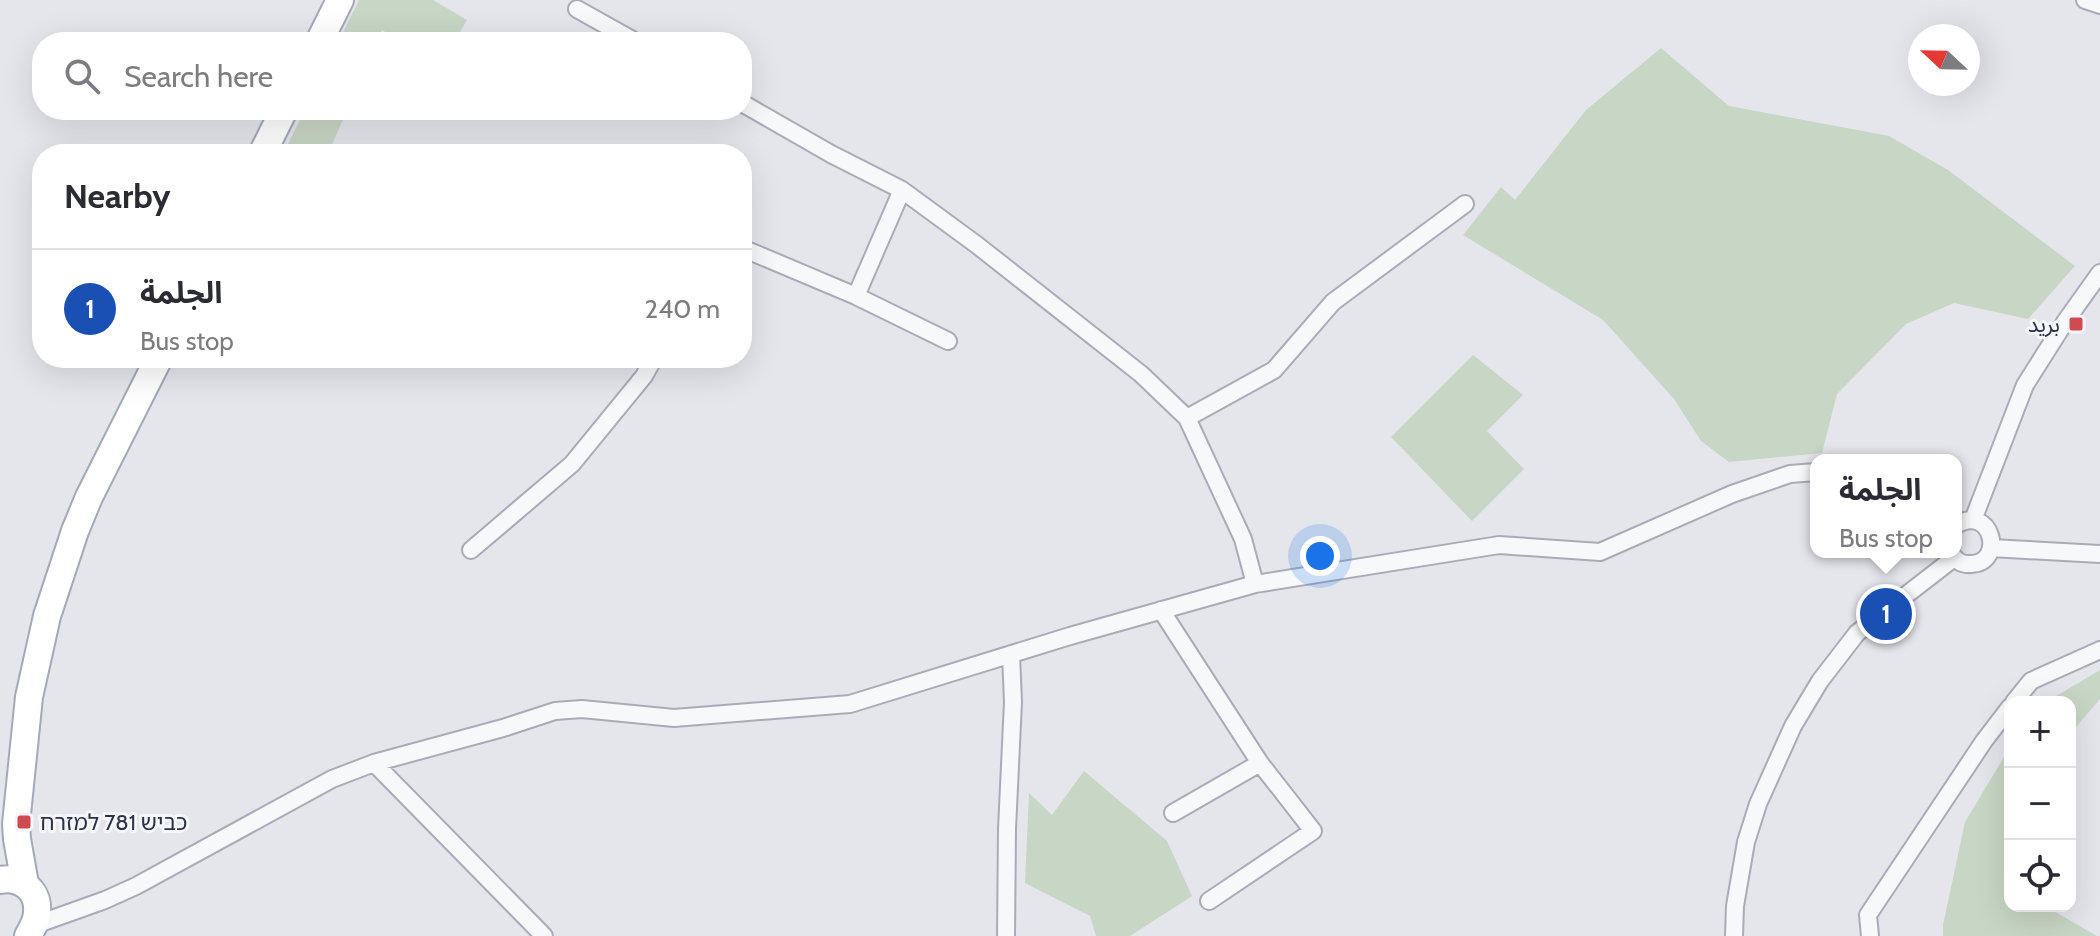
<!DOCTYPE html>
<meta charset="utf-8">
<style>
body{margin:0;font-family:Cabin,"Noto Sans Arabic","Noto Sans Hebrew",sans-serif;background:#f2f2f3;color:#2b2b33}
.controls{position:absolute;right:24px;bottom:24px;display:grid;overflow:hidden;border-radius:16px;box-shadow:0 8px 32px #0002}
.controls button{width:72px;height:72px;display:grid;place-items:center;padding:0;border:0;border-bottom:2px solid #e1e1e2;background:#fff;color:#2b2b33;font:40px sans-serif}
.compass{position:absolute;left:1908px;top:24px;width:72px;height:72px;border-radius:50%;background:#fff;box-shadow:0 8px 32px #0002;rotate:292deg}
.you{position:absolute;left:1320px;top:556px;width:28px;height:28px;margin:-20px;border:6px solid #fff;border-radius:50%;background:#1a73e8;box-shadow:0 0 0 12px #1a73e833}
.badge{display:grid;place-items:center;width:52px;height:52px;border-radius:50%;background:#2563eb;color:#fff;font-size:26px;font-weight:700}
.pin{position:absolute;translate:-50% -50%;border:4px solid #fff;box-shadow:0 2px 8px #0006}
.popup{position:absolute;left:1810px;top:454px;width:152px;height:104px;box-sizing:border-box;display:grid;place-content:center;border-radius:16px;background:#fff;filter:drop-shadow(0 2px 6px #0005);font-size:26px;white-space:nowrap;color:#7c7c81}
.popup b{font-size:30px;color:#2b2b33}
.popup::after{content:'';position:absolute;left:50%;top:100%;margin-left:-16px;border:16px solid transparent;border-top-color:#fff}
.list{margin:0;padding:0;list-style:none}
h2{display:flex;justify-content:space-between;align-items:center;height:104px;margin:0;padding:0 32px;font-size:34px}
h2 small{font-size:26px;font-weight:400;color:#7c7c81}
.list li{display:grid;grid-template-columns:52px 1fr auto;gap:24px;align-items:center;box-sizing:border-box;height:120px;padding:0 32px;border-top:2px solid #e1e1e2}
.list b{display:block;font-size:30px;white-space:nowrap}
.list p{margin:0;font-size:26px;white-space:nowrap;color:#7c7c81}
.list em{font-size:26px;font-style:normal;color:#7c7c81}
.icon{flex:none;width:44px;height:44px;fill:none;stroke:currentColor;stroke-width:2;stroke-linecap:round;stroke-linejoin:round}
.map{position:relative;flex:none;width:2100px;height:936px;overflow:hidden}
.search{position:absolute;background:#fff;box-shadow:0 8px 32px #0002;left:32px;top:32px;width:720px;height:88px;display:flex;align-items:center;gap:20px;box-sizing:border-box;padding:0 28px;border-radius:32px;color:#7c7c81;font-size:30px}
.panel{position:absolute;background:#fff;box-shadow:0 8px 32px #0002;left:32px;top:144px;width:720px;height:224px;border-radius:32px}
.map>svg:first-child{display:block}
.green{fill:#c8d6c5}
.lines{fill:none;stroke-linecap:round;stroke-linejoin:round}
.minor-casing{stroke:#a9acb7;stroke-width:20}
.primary-casing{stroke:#a3a9b8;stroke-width:30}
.minor{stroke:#f7f8fa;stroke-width:16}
.primary{stroke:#fff;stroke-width:26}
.poi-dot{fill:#d04a51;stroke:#f4f6f9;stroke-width:3}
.labels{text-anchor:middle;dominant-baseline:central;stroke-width:6;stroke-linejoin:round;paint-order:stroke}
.poi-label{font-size:22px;fill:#2b3245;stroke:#f4f6f9;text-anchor:end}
</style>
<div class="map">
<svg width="2100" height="936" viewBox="0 0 2100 936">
<rect width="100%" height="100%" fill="#e4e6ec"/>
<path class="green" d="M 359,0 L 433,0 L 467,20 L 454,42 L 401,42 L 382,30 L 376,42 L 338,42 Z
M 1661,48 L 1729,106 L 1889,136 L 1948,170 L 2075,266 L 2028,319 L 1954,303 L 1906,324 L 1837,394 L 1822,453 L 1729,462 L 1701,441 L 1674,399 L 1603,320 L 1463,235 L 1501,187 L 1515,200 L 1586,110 Z
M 305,110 L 347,110 L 328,154 L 283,154 Z
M 1473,355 L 1523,395 L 1487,431 L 1524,469 L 1472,521 L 1391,437 Z
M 2100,670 L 2100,699 L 2070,734 L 2070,702 L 2046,702 Z
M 2010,747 L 2010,906 L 2045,906 L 2097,936 L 1943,936 L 1943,925 L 1965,822 Z
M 1084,771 L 1167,841 L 1192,896 L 1130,936 L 1096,936 L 1090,916 L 1025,883 L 1029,793 L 1052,815 Z"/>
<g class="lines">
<g class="minor-casing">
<path id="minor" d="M 2085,0 L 2100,5
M 577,9 L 636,42
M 742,103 L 831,154 L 902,190 L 977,245 L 1141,374 L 1187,418 L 1243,539 L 1255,584
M 742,248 L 856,296 L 948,341
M 856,296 L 902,190
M 1187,418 L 1274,370 L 1333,302 L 1465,204
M 1973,520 L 2025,385 L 2065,322 L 2100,273
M 1991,548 L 2100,554
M 471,550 L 572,464 L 644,376 L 654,358
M 1950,552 C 1955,560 1961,565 1971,564 C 2006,563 1992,503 1956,525
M 1161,610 L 1260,763 L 1313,831 L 1209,901
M 2014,702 L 2031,681 L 2100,650
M 374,763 L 544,936
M 1173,813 L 1260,763
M 35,925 L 105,900 L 136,886 L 332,779 L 374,763 L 503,728 L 555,711 L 582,709 L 674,718 L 850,704 L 1070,636 L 1255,584 L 1499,545 L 1600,552 L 1732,494 L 1790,474 L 1816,472
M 1006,936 L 1007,829 L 1013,702 L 1011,654
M 1734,936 L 1735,906 L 1746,842 L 1758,804 L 1793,726 L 1820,681 L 1857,633 L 1954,558
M 1870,936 L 1868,915 L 1984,741 L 2010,707"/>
</g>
<g class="primary-casing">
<path id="primary" d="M 319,42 L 340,0
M 262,154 L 284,110
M 0,880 C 20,876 39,890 37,912 C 37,922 32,928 28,936
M 25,884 L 17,839 L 16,824 L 29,697 L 47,616 L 75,531 L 89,497 L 159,358"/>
</g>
<use href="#minor" class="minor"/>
<use href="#primary" class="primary"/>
</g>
<g class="poi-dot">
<rect x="2068" y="316" width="16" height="16" rx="4"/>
<rect x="16" y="814" width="16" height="16" rx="4"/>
</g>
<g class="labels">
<g class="poi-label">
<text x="2060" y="324">بريد</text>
<text x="40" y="822" text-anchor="start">כביש 781 למזרח</text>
</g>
</g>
</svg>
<div class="controls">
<button>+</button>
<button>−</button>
<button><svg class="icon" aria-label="locate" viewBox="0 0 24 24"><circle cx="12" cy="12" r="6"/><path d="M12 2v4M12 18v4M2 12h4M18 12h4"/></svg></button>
</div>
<svg class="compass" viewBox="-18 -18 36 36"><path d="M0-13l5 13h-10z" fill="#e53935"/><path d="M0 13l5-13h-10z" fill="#7c7c81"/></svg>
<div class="you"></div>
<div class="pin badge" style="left:1886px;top:614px;background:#1a4fb4">1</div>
<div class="popup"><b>الجلمة</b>Bus stop</div>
<div class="search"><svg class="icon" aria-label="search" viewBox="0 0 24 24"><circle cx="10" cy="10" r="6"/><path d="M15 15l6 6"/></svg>Search here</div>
<section class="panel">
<h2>Nearby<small></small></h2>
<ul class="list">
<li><span class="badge" style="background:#1a4fb4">1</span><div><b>الجلمة</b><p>Bus stop</p></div><em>240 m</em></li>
</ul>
</section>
</div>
